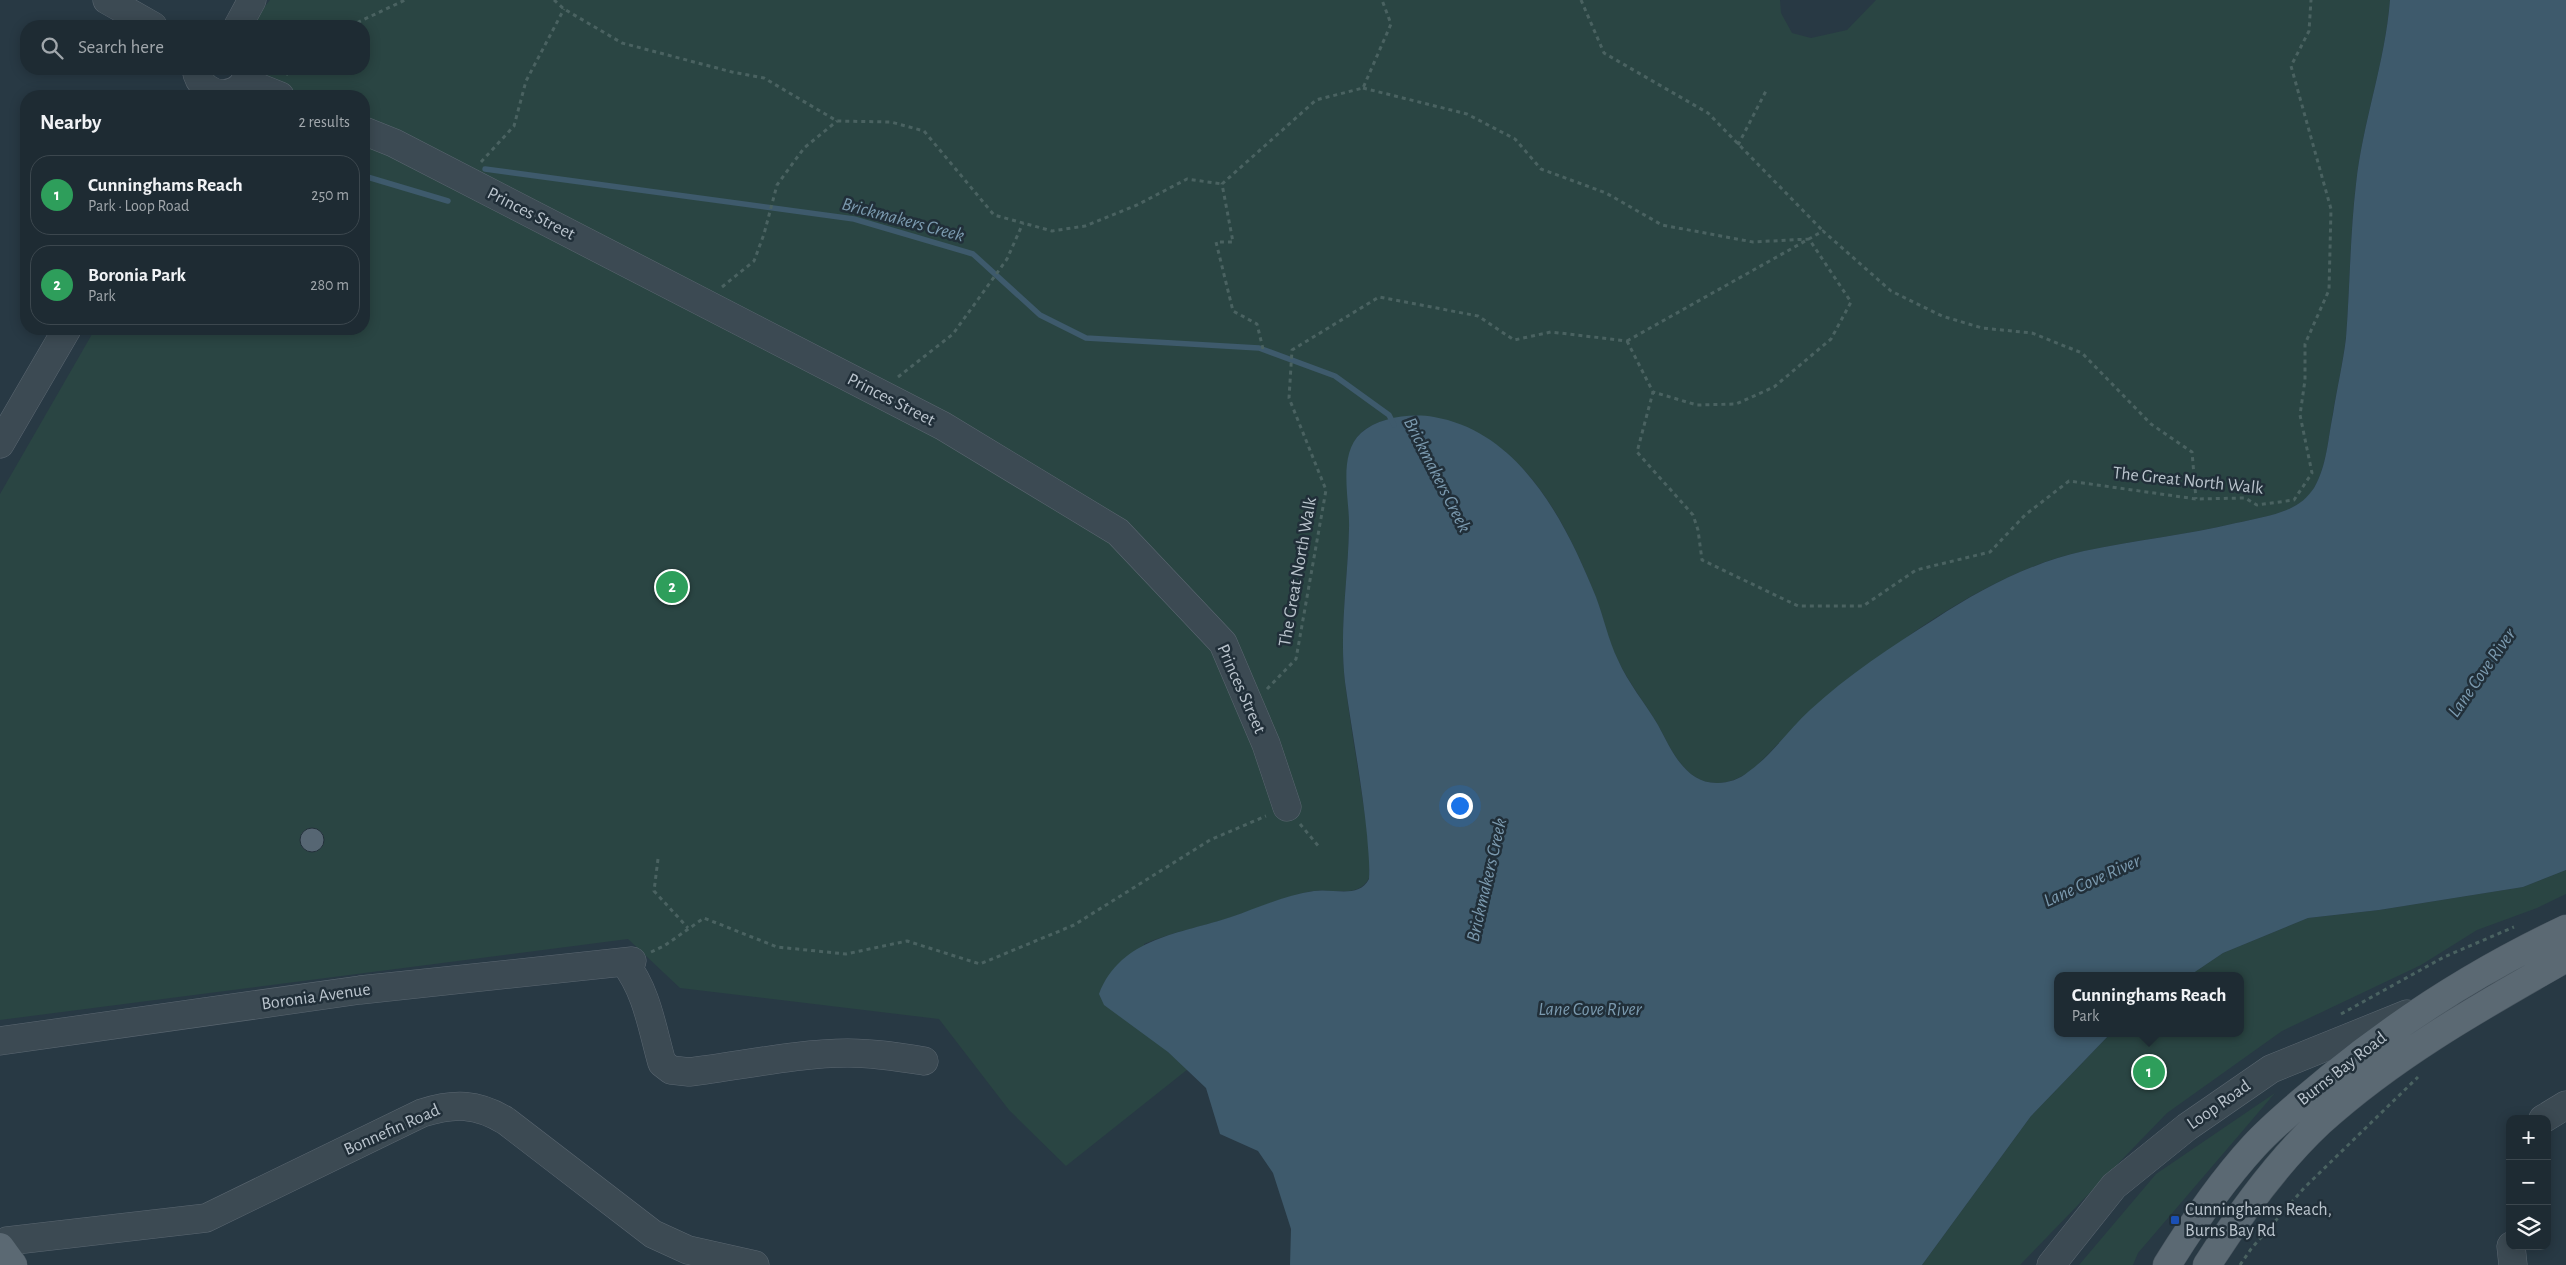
<!DOCTYPE html>
<meta charset="utf-8">
<style>
body{margin:0;font-family:"Alegreya Sans",sans-serif;background:#2b373f;color:#f1f3f6}
.controls{position:absolute;right:15px;bottom:15px;display:grid;overflow:hidden;border-radius:10px;box-shadow:0 2px 12px #0003}
.controls button{width:45px;height:45px;display:grid;place-items:center;padding:0;border:0;border-bottom:1px solid #3c474e;background:#1e2b33;color:#f1f3f6;font:25px sans-serif}
.you{position:absolute;left:1459px;top:805px;width:18px;height:18px;margin:-12px;border:4px solid #fff;border-radius:50%;background:#1a73e8;box-shadow:0 0 0 8px #1a73e833}
.badge{display:grid;place-items:center;width:32px;height:32px;border-radius:50%;background:#d6ab8b;color:#fff;font-size:16px;font-weight:700}
.pin{position:absolute;translate:-50% -50%;border:2px solid #fff;box-shadow:0 1px 5px #0006}
.popup{position:absolute;left:2054px;top:972px;width:190px;height:65px;box-sizing:border-box;display:grid;place-content:center;border-radius:10px;background:#1e2b33;filter:drop-shadow(0 1px 4px #0005);font-size:16px;white-space:nowrap;color:#a1a7ac}
.popup b{font-size:19px;color:#f1f3f6}
.popup::after{content:'';position:absolute;left:50%;top:100%;margin-left:-10px;border:10px solid transparent;border-top-color:#1e2b33}
.list{margin:0;padding:0;list-style:none}
h2{display:flex;justify-content:space-between;align-items:center;height:65px;margin:0;padding:0 20px;font-size:21px}
h2 small{font-size:16px;font-weight:400;color:#a1a7ac}
.list li{display:grid;grid-template-columns:32px 1fr auto;gap:15px;align-items:center;box-sizing:border-box;height:80px;margin:0 10px 10px;padding:0 10px;border:1px solid #3c474e;border-radius:20px}
.list b{display:block;font-size:19px;white-space:nowrap}
.list p{margin:0;font-size:16px;white-space:nowrap;color:#a1a7ac}
.list em{font-size:16px;font-style:normal;color:#a1a7ac}
.icon{flex:none;width:28px;height:28px;fill:none;stroke:currentColor;stroke-width:2;stroke-linecap:round;stroke-linejoin:round}
.map{position:relative;flex:none;width:2566px;height:1265px;overflow:hidden}
.search{position:absolute;background:#1e2b33;box-shadow:0 2px 12px #0003;left:20px;top:20px;width:350px;height:55px;display:flex;align-items:center;gap:12px;box-sizing:border-box;padding:0 18px;border-radius:20px;color:#a1a7ac;font-size:19px}
.panel{position:absolute;background:#1e2b33;box-shadow:0 2px 12px #0003;left:20px;top:90px;width:350px;height:245px;border-radius:20px}
.map>svg:first-child{display:block}
.green{fill:#2a4543}
.water{fill:#3e5a6c}
.lines{fill:none;stroke-linecap:round;stroke-linejoin:round}
.stream{stroke:#3e5a6c;stroke-width:5.5}
.building{fill:#566673;stroke:#23313b}
.minor-casing{stroke:#5b6771;stroke-width:29}
.major-casing{stroke:#495660;stroke-width:29}
.path{stroke:#4a6261;stroke-width:3;stroke-dasharray:4 4;stroke-linecap:butt}
.minor{stroke:#3c4a53;stroke-width:28}
.major{stroke:#5b6973;stroke-width:28}
.transit-dot{fill:#1a4fb4;stroke:#212f39;stroke-width:2}
.labels{text-anchor:middle;dominant-baseline:central;stroke-width:5;stroke-linejoin:round;paint-order:stroke}
.street-label{font-size:18px;fill:#bac4cd;stroke:#212f39}
.poi-label{font-size:18px;fill:#bac4cd;stroke:#212f39;text-anchor:start}
.water-label{font-size:19px;font-style:italic;fill:#7b9aaf;stroke:#212f39}
</style>
<div class="map">
<svg width="2566" height="1265" viewBox="0 0 2566 1265">
<rect width="100%" height="100%" fill="#283944"/>
<path class="green" d="M 270,0 L 1780,0 L 1781,13 L 1792,33 L 1811,38 L 1847,30 L 1876,0 L 2390,0 C 2385,63 2363,121 2356,184 C 2350,235 2350,286 2346,337 C 2343,363 2337,388 2333,413 C 2328,438 2327,466 2314,488 C 2308,498 2300,504 2289,509 C 2273,516 2254,519 2236,523 C 2186,535 2135,540 2085,551 C 2031,562 1981,589 1935,618 C 1882,652 1836,693 1788,734 C 1775,746 1763,761 1749,772 C 1740,778 1729,783 1718,783 C 1685,784 1671,749 1658,725 C 1643,700 1625,678 1613,650 C 1606,633 1603,615 1596,598 C 1565,519 1518,425 1423,418 C 1402,416 1378,418 1361,433 C 1341,451 1350,503 1349,528 C 1348,580 1339,630 1345,682 C 1350,722 1357,762 1363,802 C 1367,827 1371,854 1369,878 C 1359,899 1332,888 1313,891 C 1284,896 1257,909 1229,918 C 1201,927 1172,932 1144,944 L 1168,1052 L 1188,1069 L 1066,1166 L 1009,1110 L 939,1019 L 680,988 L 628,939 L 0,1020 L 0,494 L 95,329 L 364,329 L 364,96 L 254,96 L 265,90 L 263,69 L 364,69 L 364,26 L 259,26 L 257,16 Z
M 2566,870 L 2566,894 L 2537,908 L 2477,930 L 2421,965 L 2282,1031 L 2167,1113 L 2020,1265 L 1922,1265 L 2031,1116 L 2111,1033 L 2240,1033 L 2240,976 L 2189,976 L 2223,953 L 2308,918 L 2379,910 L 2523,887 Z
M 2275,1093 L 2138,1253 L 2133,1265 L 2079,1265 L 2156,1174 Z"/>
<path class="water" d="M 2390,0 L 2566,0 L 2566,870 L 2523,887 L 2379,910 L 2308,918 L 2223,953 L 2189,976 L 2058,976 L 2058,1033 L 2111,1033 L 2031,1116 L 1922,1265 L 1290,1265 L 1291,1229 L 1273,1173 L 1258,1151 L 1220,1134 L 1206,1088 L 1168,1052 L 1104,1005 L 1099,994 C 1121,937 1181,934 1231,917 C 1258,908 1285,895 1314,891 C 1333,888 1359,899 1369,879 C 1370,864 1368,850 1367,835 C 1362,784 1352,733 1345,682 C 1339,630 1348,580 1349,528 C 1350,500 1337,455 1361,433 C 1379,417 1411,413 1434,417 C 1521,432 1566,523 1596,597 C 1604,618 1608,639 1618,660 C 1628,683 1645,703 1658,725 C 1671,749 1685,784 1718,783 C 1728,783 1740,779 1748,772 C 1772,755 1789,729 1810,710 C 1848,675 1892,646 1935,619 C 1981,589 2030,563 2084,551 C 2135,540 2186,535 2236,523 C 2254,519 2272,516 2289,509 C 2300,504 2307,498 2314,488 C 2327,466 2328,438 2333,414 C 2337,388 2343,363 2346,338 C 2350,286 2350,235 2356,184 C 2363,121 2385,63 2390,0 Z"/>
<g class="lines">
<path class="stream" d="M 485,169 L 854,219 L 973,254 L 1040,315 L 1086,338 L 1259,348 L 1335,376 L 1389,415 L 1394,425
M 364,176 L 448,201"/>
</g>
<path class="building" d="M300 840a12 12 0 1 1 24 0a12 12 0 1 1-24 0Z"/>
<g class="lines">
<g class="minor-casing">
<path id="minor" d="M 107,0 L 153,26
M 238,26 L 252,0
M 196,69 C 201,102 246,102 248,69
M 245,82 L 280,96
M 364,131 L 394,143 L 943,426 L 1118,532 L 1223,643 L 1266,744 L 1287,807
M 0,444 L 67,329
M 624,962 C 647,991 652,1028 662,1063 L 671,1070 L 689,1072 C 740,1066 798,1053 848,1053 C 874,1053 899,1057 924,1061
M 0,1041 L 360,990 L 632,961
M 2543,1119 L 2566,1105
M 0,1246 L 7,1241 L 206,1218 L 422,1113 C 454,1103 477,1103 506,1121 L 653,1234 L 688,1250 L 755,1265
M 2511,1246 L 2513,1265
M 2051,1265 L 2114,1186 L 2187,1127 L 2271,1069 L 2407,1014"/>
</g>
<g class="major-casing">
<path id="major" d="M 0,1247 L 13,1265
M 2167,1265 C 2193,1223 2221,1182 2254,1146 C 2277,1121 2304,1100 2330,1078 C 2402,1019 2481,969 2566,929
M 2207,1265 C 2239,1215 2276,1163 2320,1122 C 2394,1055 2480,1007 2566,958"/>
</g>
<path class="path" d="M 554,0 L 564,9 L 622,43 L 732,72 L 764,78 L 837,121 L 891,122 L 924,131 L 994,215 L 1052,231 L 1085,226 L 1137,205 L 1187,179 L 1222,184
M 1581,0 L 1604,53 L 1708,113 L 1823,231
M 350,26 L 405,0
M 286,75 L 291,69
M 1363,88 L 1467,114 L 1515,139 L 1541,169 L 1606,193 L 1662,225 L 1753,242 L 1809,239 L 1851,302 L 1831,339 L 1774,387 L 1736,404 L 1697,405 L 1653,392
M 1738,145 L 1767,89
M 481,162 L 514,126 L 526,81 L 564,9
M 722,287 L 754,261 L 764,234 L 777,185 L 804,148 L 837,121
M 1627,341 L 1653,392 L 1637,452 L 1693,515 L 1698,530 L 1702,560 L 1798,606 L 1863,606 L 1916,570 L 1990,552 L 2025,515 L 2069,481 L 2196,499 L 2245,498 L 2257,505 L 2294,500 L 2312,473 L 2300,415 L 2305,380 L 2305,344 L 2329,290 L 2331,209 L 2291,66 L 2309,31 L 2311,0
M 1627,341 L 1823,231 L 1891,291 L 1942,316 L 1982,328 L 2032,333 L 2082,353 L 2151,424 L 2192,452 L 2196,499
M 1263,349 L 1257,324 L 1233,311 L 1216,242 L 1233,242 L 1222,184 L 1316,100 L 1363,88 L 1391,24 L 1382,0
M 898,377 L 953,334 L 1007,259 L 1023,223
M 1267,689 L 1296,659 L 1326,490 L 1289,398 L 1292,350 L 1379,297 L 1478,316 L 1514,340 L 1551,332 L 1627,341
M 1300,824 L 1320,848
M 658,859 L 654,891 L 688,928
M 651,952 L 664,946 L 704,918 L 777,947 L 846,954 L 907,941 L 980,964 L 1074,925 L 1210,840 L 1266,816
M 2341,1014 L 2444,957 L 2514,927
M 2240,1265 L 2251,1249 L 2304,1188 L 2418,1077"/>
<use href="#minor" class="minor"/>
<use href="#major" class="major"/>
</g>
<rect class="transit-dot" x="2170" y="1215" width="10" height="10" rx="2.5"/>
<g class="labels">
<g class="street-label">
<text transform="translate(531 214) rotate(27)">Princes Street</text>
<text transform="translate(891 400) rotate(27)">Princes Street</text>
<text transform="translate(2188 481) rotate(6)">The Great North Walk</text>
<text transform="translate(1298 572) rotate(-80)">The Great North Walk</text>
<text transform="translate(1241 689) rotate(66)">Princes Street</text>
<text transform="translate(316 997) rotate(-8)">Boronia Avenue</text>
<text transform="translate(2342 1069) rotate(-38)">Burns Bay Road</text>
<text transform="translate(2219 1105) rotate(-35)">Loop Road</text>
<text transform="translate(392 1130) rotate(-24)">Bonnefin Road</text>
</g>
<g class="poi-label">
<text x="2185" y="1210">Cunninghams Reach,<tspan x="2185" dy="21">Burns Bay Rd</tspan></text>
</g>
<g class="water-label">
<text transform="translate(903 220) rotate(15)">Brickmakers Creek</text>
<text transform="translate(1437 475) rotate(63)">Brickmakers Creek</text>
<text transform="translate(2482 673) rotate(-55)">Lane Cove River</text>
<text transform="translate(1487 880) rotate(-77)">Brickmakers Creek</text>
<text transform="translate(2092 881) rotate(-24)">Lane Cove River</text>
<text x="1590" y="1009">Lane Cove River</text>
</g>
</g>
</svg>
<div class="controls">
<button>+</button>
<button>−</button>
<button><svg class="icon" aria-label="layers" viewBox="0 0 24 24"><path d="M12 4l9 5-9 5-9-5zM3 14l9 5 9-5"/></svg></button>
</div>
<div class="you"></div>
<div class="pin badge" style="left:2149px;top:1072px;background:#2e9e5b">1</div>
<div class="popup"><b>Cunninghams Reach</b>Park</div>
<div class="pin badge" style="left:672px;top:587px;background:#2e9e5b">2</div>
<div class="search"><svg class="icon" aria-label="search" viewBox="0 0 24 24"><circle cx="10" cy="10" r="6"/><path d="M15 15l6 6"/></svg>Search here</div>
<section class="panel">
<h2>Nearby<small>2 results</small></h2>
<ul class="list">
<li><span class="badge" style="background:#2e9e5b">1</span><div><b>Cunninghams Reach</b><p>Park · Loop Road</p></div><em>250 m</em></li>
<li><span class="badge" style="background:#2e9e5b">2</span><div><b>Boronia Park</b><p>Park</p></div><em>280 m</em></li>
</ul>
</section>
</div>
